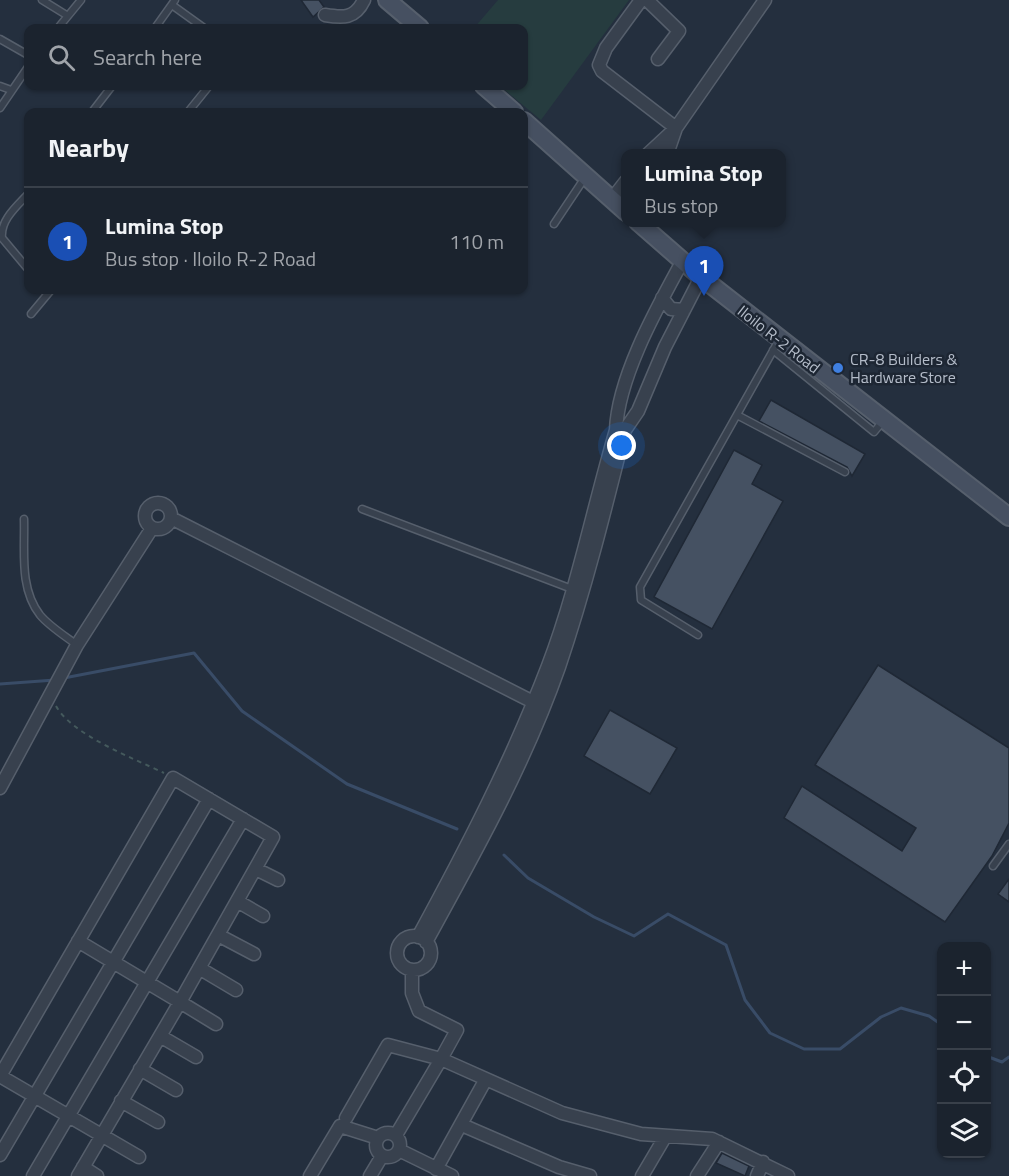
<!DOCTYPE html>
<meta charset="utf-8">
<style>
body{margin:0;font-family:"Titillium Web",sans-serif;background:#242b36;color:#f1f3f6}
.controls{position:absolute;right:18px;bottom:18px;display:grid;overflow:hidden;border-radius:12px;box-shadow:0 2px 4px #0004}
.controls button{width:54px;height:54px;display:grid;place-items:center;padding:0;border:0;border-bottom:2px solid #39404a;background:#1b232e;color:#f1f3f6;font:30px sans-serif}
.you{position:absolute;left:622px;top:446px;width:21px;height:21px;margin:-15px;border:4px solid #fff;border-radius:50%;background:#1a73e8;box-shadow:0 0 0 9px #1a73e833}
.badge{display:grid;place-items:center;width:39px;height:39px;border-radius:50%;background:#bca0f2;color:#fff;font-size:20px;font-weight:700}
.pin{position:absolute;translate:-50% -50px;filter:drop-shadow(0 2px 3px #0008)}
.pin::after{content:'';position:absolute;top:32px;width:21px;height:18px;background:inherit;clip-path:polygon(0 0,100% 0,50% 100%)}
.popup{position:absolute;left:621px;top:149px;width:165px;height:78px;box-sizing:border-box;display:grid;place-content:center;border-radius:12px;background:#1b232e;filter:drop-shadow(0 2px 4px #0005);font-size:20px;white-space:nowrap;color:#a0a4aa}
.popup b{font-size:22px;color:#f1f3f6}
.popup::after{content:'';position:absolute;left:50%;top:100%;margin-left:-12px;border:12px solid transparent;border-top-color:#1b232e}
.list{margin:0;padding:0;list-style:none}
h2{display:flex;justify-content:space-between;align-items:center;height:78px;margin:0;padding:0 24px;font-size:26px}
h2 small{font-size:20px;font-weight:400;color:#a0a4aa}
.list li{display:grid;grid-template-columns:39px 1fr auto;gap:18px;align-items:center;box-sizing:border-box;height:108px;padding:0 24px;border-top:2px solid #39404a}
.list b{display:block;font-size:22px;white-space:nowrap}
.list p{margin:0;font-size:20px;white-space:nowrap;color:#a0a4aa}
.list em{font-size:20px;font-style:normal;color:#a0a4aa}
.icon{flex:none;width:33px;height:33px;fill:none;stroke:currentColor;stroke-width:2;stroke-linecap:round;stroke-linejoin:round}
.map{position:relative;flex:none;width:1009px;height:1176px;overflow:hidden}
.search{position:absolute;background:#1b232e;box-shadow:0 2px 4px #0004;left:24px;top:24px;width:504px;height:66px;display:flex;align-items:center;gap:15px;box-sizing:border-box;padding:0 21px;border-radius:12px;color:#a0a4aa;font-size:22px}
.panel{position:absolute;background:#1b232e;box-shadow:0 2px 4px #0004;left:24px;top:108px;width:504px;height:186px;border-radius:12px}
.map>svg:first-child{display:block}
.green{fill:#263c3f}
.lines{fill:none;stroke-linecap:round;stroke-linejoin:round}
.stream{stroke:#394c67;stroke-width:3}
.building{fill:#455162;stroke:#1f2835;stroke-width:1.5}
.service-casing{stroke:#565f6c;stroke-width:9}
.minor-casing{stroke:#565f6c;stroke-width:15}
.secondary-casing{stroke:#565f6c;stroke-width:20}
.path{stroke:#44595c;stroke-width:2;stroke-dasharray:4.5 4.5;stroke-linecap:butt}
.service{stroke:#38414e;stroke-width:6}
.minor{stroke:#38414e;stroke-width:12}
.secondary{stroke:#465061;stroke-width:16}
.shop-dot{fill:#3f7fe0;stroke:#1d2633;stroke-width:2}
.labels{text-anchor:middle;dominant-baseline:central;stroke-width:5;stroke-linejoin:round;paint-order:stroke}
.street-label{font-size:16px;fill:#b4bcc9;stroke:#1d2633}
.poi-label{font-size:16px;fill:#b4bcc9;stroke:#1d2633;text-anchor:start}
</style>
<div class="map">
<svg width="1009" height="1176" viewBox="0 0 1009 1176">
<rect width="100%" height="100%" fill="#242f3e"/>
<path class="green" d="M 498,0 L 629,0 L 541,120 L 500,86 L 524,86 L 524,28 L 474,28 Z"/>
<g class="lines">
<path class="stream" d="M 64,678 L 194,653 L 242,711 L 347,784 L 457,829
M 0,684 L 55,680
M 504,855 L 528,878 L 594,917 L 634,936 L 668,914 L 726,945 L 745,1000 L 770,1033 L 804,1049 L 840,1049 L 881,1017 L 901,1008 L 929,1016 L 942,1025
M 986,1056 L 1002,1062 L 1009,1057"/>
</g>
<path class="building" d="M 301,0 L 319,0 L 324,7 L 313,17 Z
M 771,400 L 865,454 L 852,476 L 847,467 L 759,421 Z
M 734,450 L 762,465 L 752,484 L 783,501 L 712,629 L 654,597 Z
M 878,665 L 1009,748 L 1009,823 L 992,856 L 945,922 L 784,818 L 802,786 L 902,851 L 916,828 L 815,765 Z
M 610,710 L 677,748 L 650,794 L 584,756 Z
M 1009,879 L 1009,902 L 998,894 Z
M 722,1153 L 749,1166 L 745,1176 L 716,1163 Z"/>
<g class="lines">
<g class="service-casing">
<path id="service" d="M 42,0 L 68,16
M 172,5 L 204,28
M 58,28 L 81,0
M 155,28 L 175,0
M 0,39 L 28,55
M 0,86 L 11,90
M 0,108 L 28,67
M 92,112 L 112,86
M 188,112 L 209,86
M 28,194 C 17,206 0,220 2,238 L 28,269
M 554,224 L 586,176
M 31,314 L 51,290
M 773,350 L 874,432 L 883,421
M 737,415 L 845,472
M 362,509 L 572,589
M 24,519 C 25,551 19,588 40,615 C 49,626 65,636 77,645
M 698,635 L 641,600 L 640,587 L 779,340
M 993,866 L 1009,844"/>
</g>
<g class="minor-casing">
<path id="minor" d="M 641,0 L 606,48 L 599,65 L 602,71 L 676,128
M 647,0 L 679,31 L 658,59
M 325,15 C 343,18 355,19 364,0
M 648,154 L 676,128 L 765,0
M 667,154 L 676,128
M 612,199 L 626,181
M 662,298 L 671,309 L 684,310
M145 516a13 13 0 1 1 26 0a13 13 0 1 1-26 0Z
M 171,518 L 539,705
M 0,788 L 77,645 L 152,528
M 256,869 L 278,880
M 237,901 L 263,916
M 218,935 L 254,954
M397 953a17 17 0 1 1 34 0a17 17 0 1 1-34 0Z
M 418,937 C 466,849 512,760 548,666 C 577,590 593,508 616,430 C 618,377 657,308 682,262
M 426,942 C 475,853 525,764 559,667 C 585,590 605,510 625,430 L 638,411 L 665,347 L 701,277
M 199,968 L 236,990
M 412,970 L 412,993 L 419,1011 L 457,1030 L 441,1059 L 562,1113 L 641,1134 L 712,1139 L 788,1176
M 160,1036 L 196,1057
M 140,1069 L 176,1090
M 0,1076 L 173,778 L 273,837 L 180,1002 L 216,1024
M 0,1076 L 139,1157
M 121,1101 L 158,1122
M 346,1118 L 388,1045 L 441,1059 L 396,1135
M 462,1125 L 559,1167 L 590,1176
M376 1145a12 12 0 1 1 24 0a12 12 0 1 1-24 0Z
M 399,1150 L 452,1176
M 0,1155 L 209,799
M 83,1167 L 97,1176
M 436,1169 L 486,1079
M 33,1176 L 243,819
M 78,1176 L 180,1002 L 78,941
M 310,1176 L 340,1126 L 378,1138
M 370,1176 L 382,1156
M 642,1176 L 665,1137
M 697,1176 L 719,1142
M 757,1176 L 763,1162"/>
</g>
<g class="secondary-casing">
<path id="secondary" d="M 387,0 L 420,28
M 484,86 L 514,112
M 524,121 L 626,212
M 638,222 L 701,277 L 1009,517"/>
</g>
<path class="path" d="M 56,706 C 72,735 133,758 164,773"/>
<use href="#service" class="service"/>
<use href="#minor" class="minor"/>
<use href="#secondary" class="secondary"/>
</g>
<circle class="shop-dot" cx="838" cy="368" r="6"/>
<g class="labels">
<g class="street-label">
<text transform="translate(779 339) rotate(38)">Iloilo R-2 Road</text>
</g>
<g class="poi-label">
<text x="850" y="359">CR-8 Builders &amp;<tspan x="850" dy="18">Hardware Store</tspan></text>
</g>
</g>
</svg>
<div class="controls">
<button>+</button>
<button>−</button>
<button><svg class="icon" aria-label="locate" viewBox="0 0 24 24"><circle cx="12" cy="12" r="6"/><path d="M12 2v4M12 18v4M2 12h4M18 12h4"/></svg></button>
<button><svg class="icon" aria-label="layers" viewBox="0 0 24 24"><path d="M12 4l9 5-9 5-9-5zM3 14l9 5 9-5"/></svg></button>
</div>
<div class="you"></div>
<div class="pin badge" style="left:704px;top:296px;background:#1a4fb4">1</div>
<div class="popup"><b>Lumina Stop</b>Bus stop</div>
<div class="search"><svg class="icon" aria-label="search" viewBox="0 0 24 24"><circle cx="10" cy="10" r="6"/><path d="M15 15l6 6"/></svg>Search here</div>
<section class="panel">
<h2>Nearby<small></small></h2>
<ul class="list">
<li><span class="badge" style="background:#1a4fb4">1</span><div><b>Lumina Stop</b><p>Bus stop · Iloilo R-2 Road</p></div><em>110 m</em></li>
</ul>
</section>
</div>
